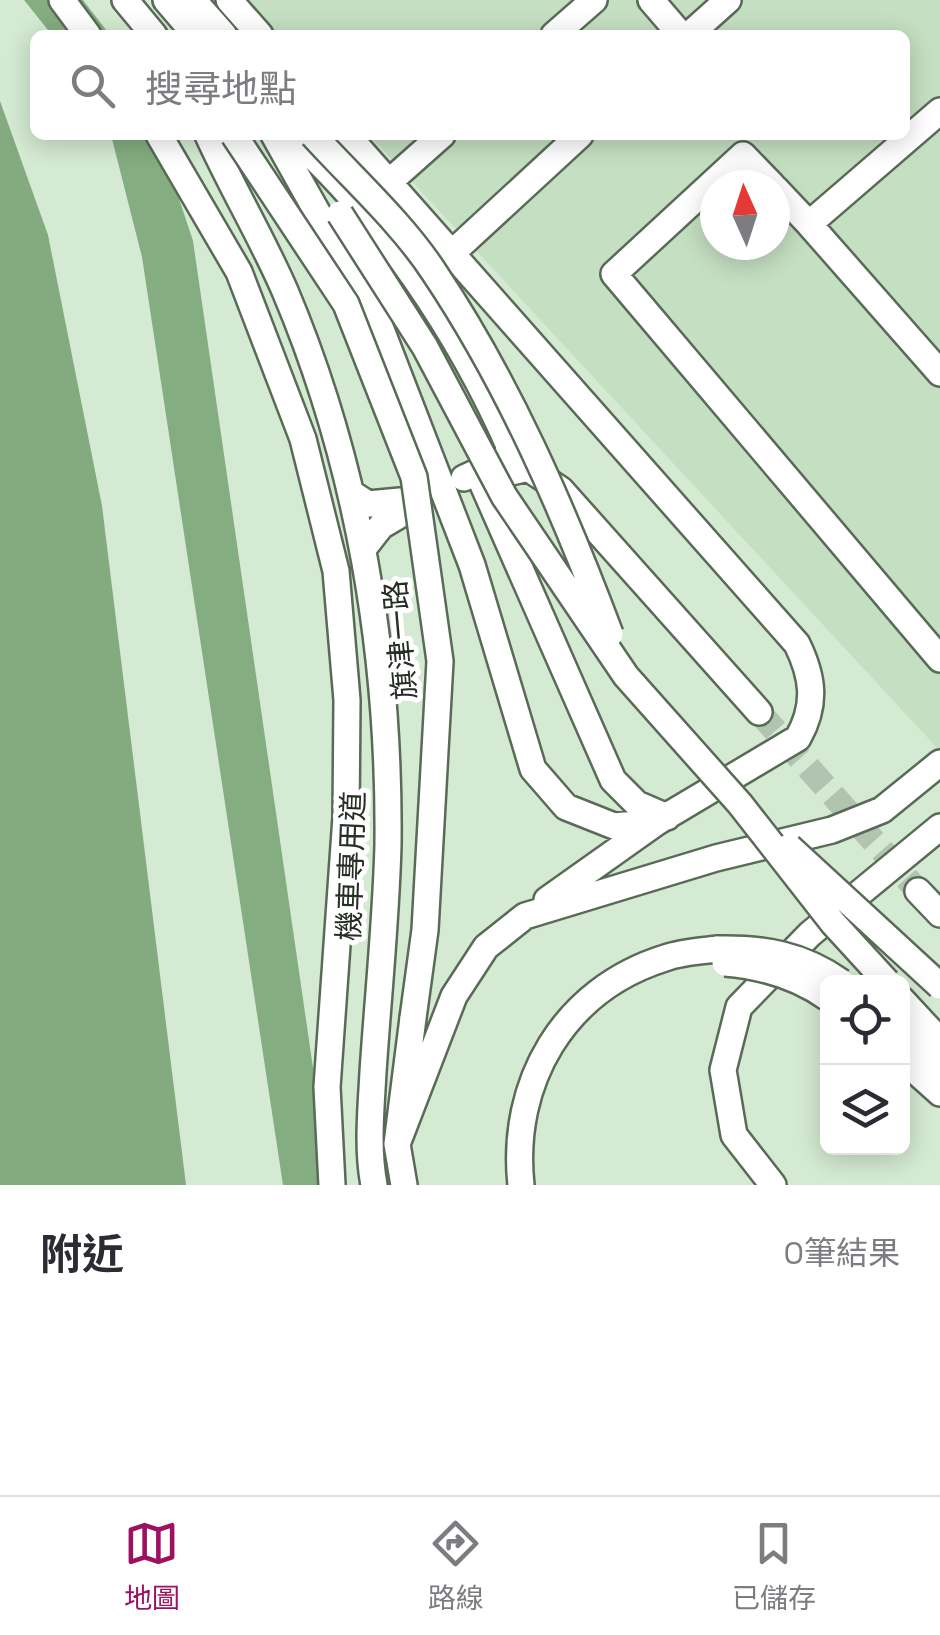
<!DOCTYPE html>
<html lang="zh-TW">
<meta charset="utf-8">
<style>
body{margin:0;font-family:"Space Grotesk","Noto Sans TC",sans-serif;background:#f7f7f7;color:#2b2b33}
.controls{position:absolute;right:30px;bottom:30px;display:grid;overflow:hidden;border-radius:15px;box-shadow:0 5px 25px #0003}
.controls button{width:90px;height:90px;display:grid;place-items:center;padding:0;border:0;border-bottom:2px solid #e1e1e2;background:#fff;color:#2b2b33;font:50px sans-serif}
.compass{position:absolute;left:700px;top:170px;width:90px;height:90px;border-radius:50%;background:#fff;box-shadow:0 5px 25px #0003;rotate:357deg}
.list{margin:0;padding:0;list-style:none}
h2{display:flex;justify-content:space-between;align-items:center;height:130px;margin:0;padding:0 40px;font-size:42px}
h2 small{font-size:32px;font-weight:400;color:#7c7c81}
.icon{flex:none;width:55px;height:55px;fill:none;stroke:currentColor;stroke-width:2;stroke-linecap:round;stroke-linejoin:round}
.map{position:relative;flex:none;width:940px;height:1185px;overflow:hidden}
.search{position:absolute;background:#fff;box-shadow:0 5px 25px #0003;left:30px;right:30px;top:30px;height:110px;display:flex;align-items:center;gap:25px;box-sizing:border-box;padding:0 35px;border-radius:15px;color:#7c7c81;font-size:38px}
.sheet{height:310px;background:#fff}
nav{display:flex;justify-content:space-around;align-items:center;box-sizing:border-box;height:140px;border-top:2px solid #e1e1e2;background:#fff;font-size:28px;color:#7c7c81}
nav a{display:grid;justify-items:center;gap:5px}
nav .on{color:#9c1261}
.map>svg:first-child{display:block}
.built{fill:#c5dfc2;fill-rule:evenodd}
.forest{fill:#84ad81}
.water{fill:#83ab7f}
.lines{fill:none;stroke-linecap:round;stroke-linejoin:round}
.minor-tunnel{stroke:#b1c4af;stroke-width:25;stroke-dasharray:25 12;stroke-linecap:butt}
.minor-casing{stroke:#596b57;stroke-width:30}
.minor{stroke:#fff;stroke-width:25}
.minor-bridge-casing{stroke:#596b57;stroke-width:30;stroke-linecap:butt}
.minor-bridge{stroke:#fff;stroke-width:25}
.labels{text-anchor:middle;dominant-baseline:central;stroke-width:10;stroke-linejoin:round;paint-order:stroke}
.street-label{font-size:30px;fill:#262e25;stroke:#fff}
</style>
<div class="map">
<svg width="940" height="1185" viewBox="0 0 940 1185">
<rect width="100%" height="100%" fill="#d4ead2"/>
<path class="built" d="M 244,0 L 940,0 L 940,751 L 369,135 L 905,135 L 905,35 L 277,35 ZM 715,185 L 775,185 L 775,245 L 715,245 Z"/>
<path class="forest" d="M 24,0 L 83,0 L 110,35 L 52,35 Z
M 111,135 L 158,135 L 193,241 L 330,1185 L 283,1185 L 142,257 Z"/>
<path class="water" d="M 0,101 L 48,235 L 102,506 L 186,1185 L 0,1185 Z"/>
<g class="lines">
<path class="minor-tunnel" d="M 759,712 L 918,891"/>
<g class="minor-casing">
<path id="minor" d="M 62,0 L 88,35
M 125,0 L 154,35
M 166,0 L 196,35
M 193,0 L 224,35
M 229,0 L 260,35
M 651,0 L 681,35
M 554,35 L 594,0
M 689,35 L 728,0
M 159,135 L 239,272 L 303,439 L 336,571 L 347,700 L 346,817 L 327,1087 L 332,1185
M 208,135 C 232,188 262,238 285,291 C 359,466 390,656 388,845 C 386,921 378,997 373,1072 C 371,1110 367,1148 374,1185
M 274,135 L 377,319 L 472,565 L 533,769 L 566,807 L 614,826 L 657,822 L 798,738 C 817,704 813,677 797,644 L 347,135
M 290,135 C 383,218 460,334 510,448 L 505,459 L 464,478
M 388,183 L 442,135
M 772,185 L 743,155 L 614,274 L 940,659
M 775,188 L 809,224 L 940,111
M 809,224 L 940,373
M 451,254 L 580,135
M 487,478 L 528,468 L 561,490 L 759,712
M 481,480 L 613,780 L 637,804 L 667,817
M 351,493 L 368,504 L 400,501
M 363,549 L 381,526 L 403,513
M 918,891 L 940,914
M 547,900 L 657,822
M 902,1000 L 940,1041
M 902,1035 L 940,1070
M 902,1059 L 940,1093
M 397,1144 L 454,996 L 486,947 L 525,916 L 716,858 L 832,830 L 882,810 L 940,763
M 404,1185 L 397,1144 L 413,1018
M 521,1185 C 510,1083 563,990 665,958 C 681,952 701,951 718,949
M 773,1185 L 734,1135 L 723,1070 L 739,1007 L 810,934 L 940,827"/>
</g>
<use href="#minor" class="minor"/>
<g class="minor-bridge-casing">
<path id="minor-bridge" d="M 234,135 L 346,304 L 414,477 L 440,661 L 425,930 L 413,1018
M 313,135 C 353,179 402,223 434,272 C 509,384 563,509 610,634
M 340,214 L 425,347 L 504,496 L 626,676 L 740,804 L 833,923 L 887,982
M 789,847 L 940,986
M 718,949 C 764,948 803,955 841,982
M 725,963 C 762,966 797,976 828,998"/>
</g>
<use href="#minor-bridge" class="minor-bridge"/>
</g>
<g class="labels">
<g class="street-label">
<text transform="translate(400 640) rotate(-95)">旗津一路</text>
<text transform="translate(351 866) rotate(-88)">機車專用道</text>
</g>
</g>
</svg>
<div class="controls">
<button><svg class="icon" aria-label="locate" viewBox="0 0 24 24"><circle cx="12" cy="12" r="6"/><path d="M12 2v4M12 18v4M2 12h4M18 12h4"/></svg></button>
<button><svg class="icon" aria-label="layers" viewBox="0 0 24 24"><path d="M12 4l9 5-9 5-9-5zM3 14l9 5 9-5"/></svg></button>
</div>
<svg class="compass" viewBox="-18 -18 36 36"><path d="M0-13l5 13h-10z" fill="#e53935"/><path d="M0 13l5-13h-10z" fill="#7c7c81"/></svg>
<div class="search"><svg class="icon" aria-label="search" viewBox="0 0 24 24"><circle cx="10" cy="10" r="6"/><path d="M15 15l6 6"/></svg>搜尋地點</div>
</div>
<section class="sheet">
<h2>附近<small>0筆結果</small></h2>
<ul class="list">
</ul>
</section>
<nav>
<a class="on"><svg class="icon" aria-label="map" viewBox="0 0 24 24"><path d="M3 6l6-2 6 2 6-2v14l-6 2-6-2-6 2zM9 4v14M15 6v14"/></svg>地圖</a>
<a><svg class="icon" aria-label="directions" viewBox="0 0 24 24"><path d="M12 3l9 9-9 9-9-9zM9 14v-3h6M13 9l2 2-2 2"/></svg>路線</a>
<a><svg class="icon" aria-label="saved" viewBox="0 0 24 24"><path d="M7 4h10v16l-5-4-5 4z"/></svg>已儲存</a>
</nav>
